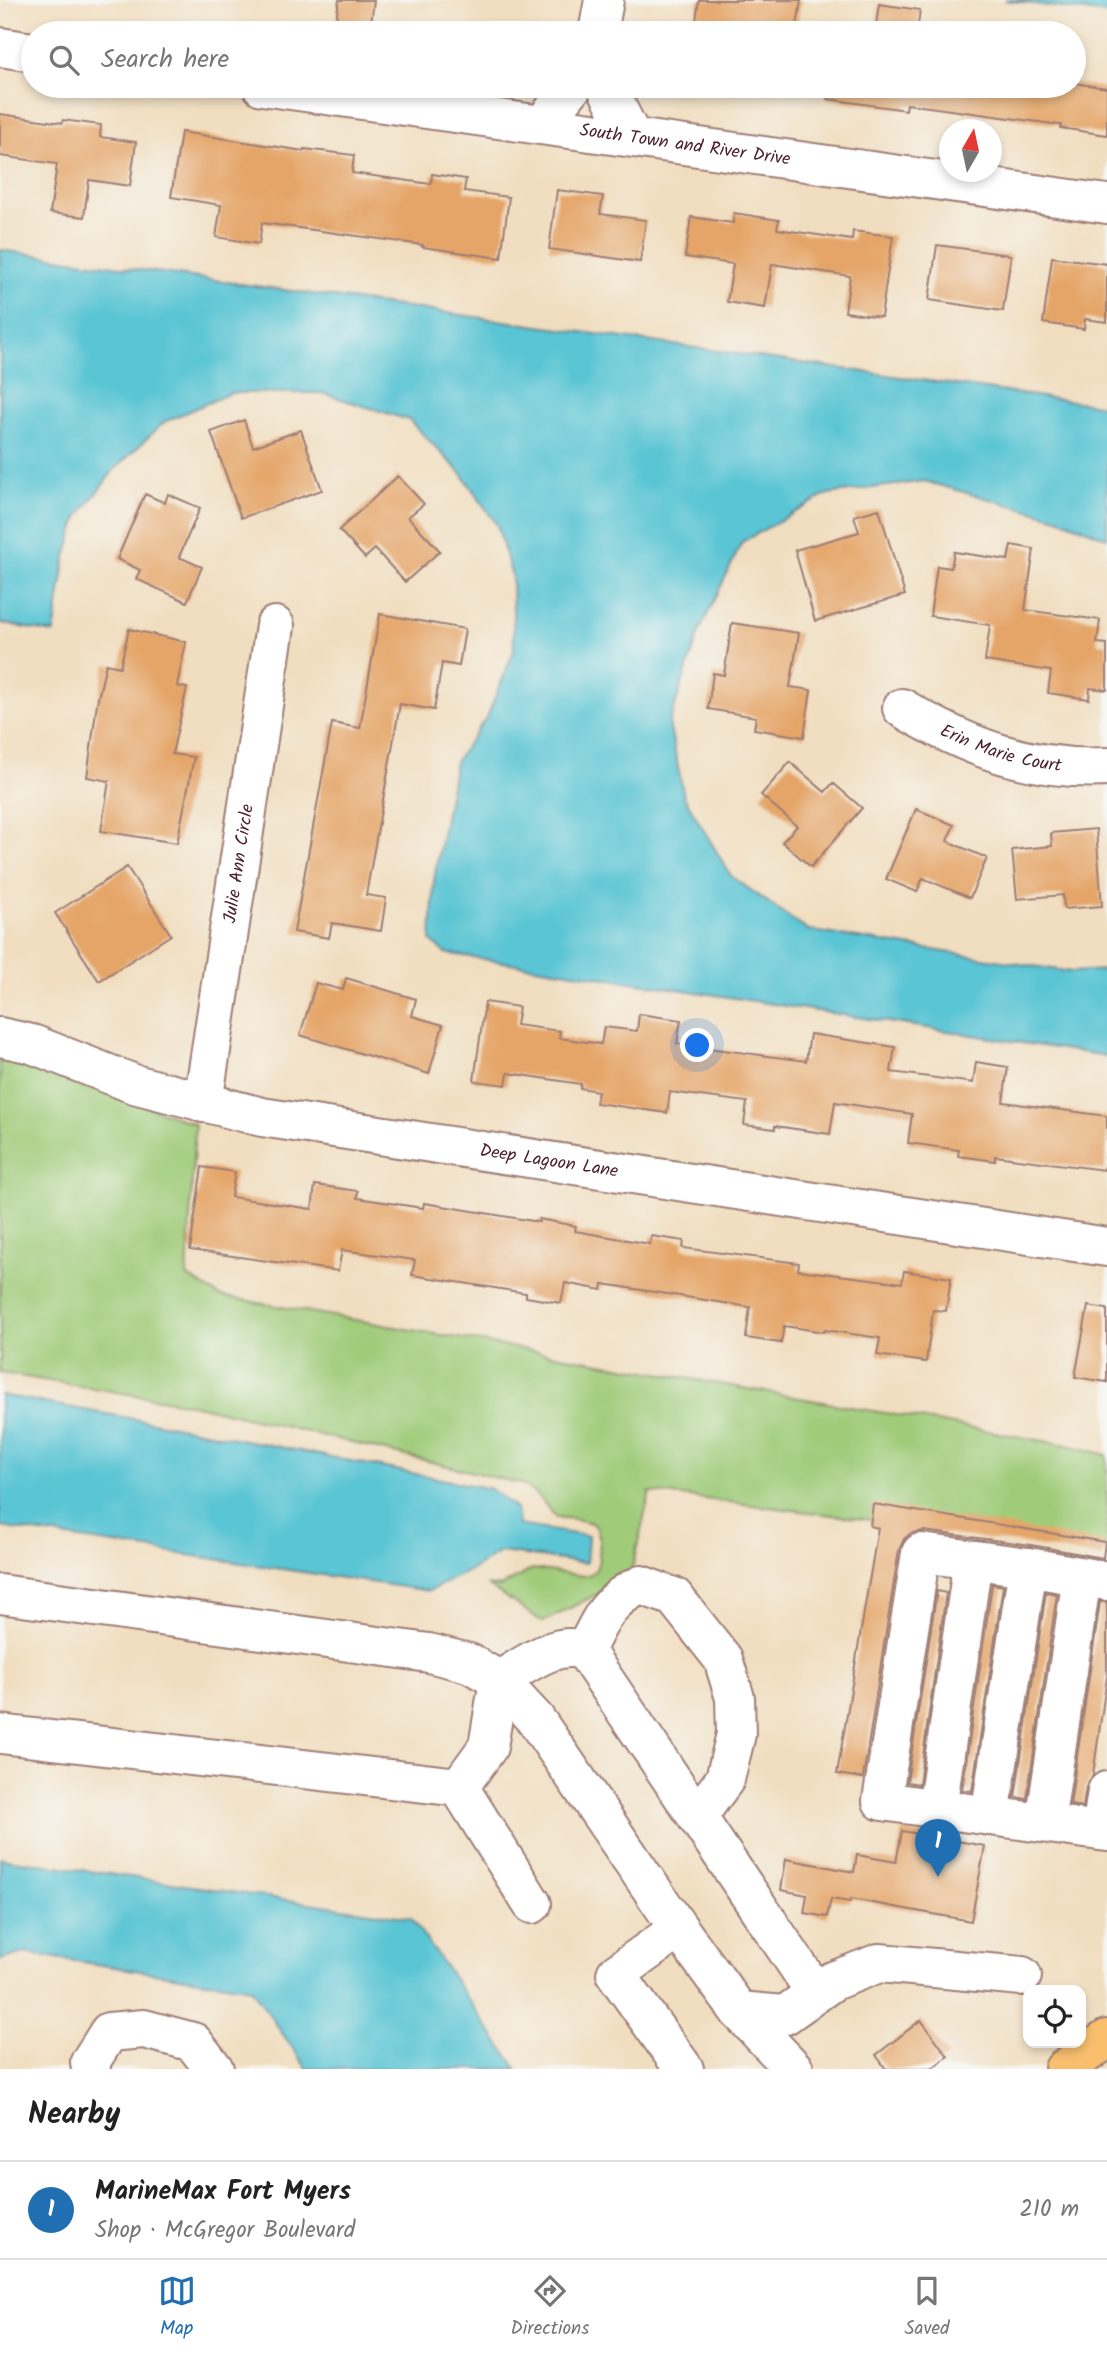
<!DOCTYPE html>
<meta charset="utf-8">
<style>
body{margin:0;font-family:Kalam,sans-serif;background:#f2f2f2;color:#222}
.controls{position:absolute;right:21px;bottom:21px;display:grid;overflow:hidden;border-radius:14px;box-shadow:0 4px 10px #0003}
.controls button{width:63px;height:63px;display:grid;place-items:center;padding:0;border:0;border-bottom:2px solid #e0e0e0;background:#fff;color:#222;font:35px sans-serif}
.compass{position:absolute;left:939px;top:119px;width:63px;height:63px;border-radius:50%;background:#fff;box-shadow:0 4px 10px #0003;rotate:9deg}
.you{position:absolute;left:698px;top:1046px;width:24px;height:24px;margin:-18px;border:5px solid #fff;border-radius:50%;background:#1a73e8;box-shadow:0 0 0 10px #1a73e833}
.badge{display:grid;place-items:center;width:46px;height:46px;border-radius:50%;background:#1f6fb2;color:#fff;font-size:23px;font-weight:700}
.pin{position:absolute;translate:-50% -58px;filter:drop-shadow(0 2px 4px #0008)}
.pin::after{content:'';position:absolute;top:37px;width:24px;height:21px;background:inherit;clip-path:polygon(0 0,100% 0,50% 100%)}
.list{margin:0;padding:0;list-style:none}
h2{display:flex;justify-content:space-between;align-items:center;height:91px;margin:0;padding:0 28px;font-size:30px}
h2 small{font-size:23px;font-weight:400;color:#767676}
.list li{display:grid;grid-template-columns:46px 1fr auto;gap:21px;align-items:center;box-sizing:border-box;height:98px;padding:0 28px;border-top:2px solid #e0e0e0}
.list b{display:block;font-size:26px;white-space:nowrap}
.list p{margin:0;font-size:23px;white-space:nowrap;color:#767676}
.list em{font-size:23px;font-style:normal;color:#767676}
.icon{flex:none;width:38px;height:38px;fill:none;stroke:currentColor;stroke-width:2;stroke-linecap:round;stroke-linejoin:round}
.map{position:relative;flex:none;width:1107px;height:2069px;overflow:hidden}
.search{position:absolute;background:#fff;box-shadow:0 4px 10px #0003;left:21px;right:21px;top:21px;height:77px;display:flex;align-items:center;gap:18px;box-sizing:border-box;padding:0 24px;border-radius:38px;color:#767676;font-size:26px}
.sheet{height:189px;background:#fff}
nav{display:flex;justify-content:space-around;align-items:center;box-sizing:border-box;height:98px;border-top:2px solid #e0e0e0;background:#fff;font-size:19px;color:#767676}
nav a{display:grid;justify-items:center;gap:4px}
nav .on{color:#1f6fb2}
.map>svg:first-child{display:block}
.green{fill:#a0cc7a;stroke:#757652;stroke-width:2}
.water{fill:#5ac5d4;stroke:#527280;stroke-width:2}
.building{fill:#e5a568}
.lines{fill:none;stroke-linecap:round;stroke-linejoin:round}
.minor-casing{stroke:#9e7e76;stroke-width:42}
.major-casing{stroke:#9e7e76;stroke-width:42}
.minor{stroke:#fff;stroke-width:38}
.major{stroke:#f9bf6d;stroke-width:38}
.labels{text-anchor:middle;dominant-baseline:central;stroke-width:6;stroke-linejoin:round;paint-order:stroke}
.street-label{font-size:18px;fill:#4a1f2b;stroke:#f6f6f2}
</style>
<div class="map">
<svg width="1107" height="2069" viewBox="0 0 1107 2069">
<rect width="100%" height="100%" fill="#f6f6f2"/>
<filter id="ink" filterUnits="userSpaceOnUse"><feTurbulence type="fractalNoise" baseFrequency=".0143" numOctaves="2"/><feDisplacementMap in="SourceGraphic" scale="14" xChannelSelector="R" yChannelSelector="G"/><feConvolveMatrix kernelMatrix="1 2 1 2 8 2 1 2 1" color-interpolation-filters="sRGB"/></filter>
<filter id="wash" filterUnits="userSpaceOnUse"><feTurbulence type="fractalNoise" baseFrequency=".00686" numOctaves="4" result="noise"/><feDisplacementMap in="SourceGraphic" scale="28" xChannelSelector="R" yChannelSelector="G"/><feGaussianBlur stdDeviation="1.57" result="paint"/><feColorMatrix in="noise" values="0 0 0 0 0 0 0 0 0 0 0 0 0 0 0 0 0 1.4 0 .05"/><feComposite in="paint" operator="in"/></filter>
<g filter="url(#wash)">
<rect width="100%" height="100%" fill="#f1dec0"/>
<path class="green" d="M 0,1052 L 195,1124 L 187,1276 L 220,1296 L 1072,1446 L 1107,1455 L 1107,1550 L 650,1492 L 630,1577 L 543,1622 L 487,1585 L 500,1587 L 533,1569 L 584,1576 C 589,1575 595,1573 597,1567 C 600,1559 602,1530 594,1525 C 585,1518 566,1519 556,1517 L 535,1493 L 522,1484 L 196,1405 L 0,1373 Z"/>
<path class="water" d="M 1005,0 L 1107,0 L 1107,14 Z
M 0,250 L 1107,406 L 1107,538 L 1058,518 L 924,481 L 828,494 L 742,542 L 700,630 L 669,723 L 684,797 L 731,876 L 807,930 L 1071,972 L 1107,970 L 1107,1056 L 445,953 L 431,941 L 434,880 L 455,762 L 488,715 L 514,651 L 512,576 L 497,525 L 462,474 L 409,420 L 322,393 L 230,393 L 164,422 L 114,470 L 78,517 L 65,560 L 54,633 L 0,623 Z
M 0,1395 L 174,1426 L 491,1489 L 516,1509 L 518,1525 L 588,1536 L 586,1563 L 500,1552 L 471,1570 L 429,1591 L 0,1527 Z
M 0,1858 L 411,1918 L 517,2069 L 307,2069 L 251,1988 L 24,1953 L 0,1960 Z"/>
<g id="blocks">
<path class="building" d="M 339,0 L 374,0 L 370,32 L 335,27 Z
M 699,0 L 801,0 L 796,33 L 694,33 Z
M 879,4 L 920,10 L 917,33 L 875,33 Z
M 1074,83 L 1107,88 L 1107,135 L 1060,128 L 1061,125 L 907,104 L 906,110 L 827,99 L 828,86 L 1074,86 Z
M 0,114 L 62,123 L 63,120 L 101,125 L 100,137 L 136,142 L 130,186 L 89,180 L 84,217 L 50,213 L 57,164 L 0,156 Z
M 181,132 L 304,151 L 304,149 L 354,155 L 352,173 L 431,184 L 432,174 L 466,179 L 464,191 L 509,197 L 501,258 L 422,247 L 423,245 L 262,223 L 259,244 L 216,237 L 221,205 L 171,197 Z
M 557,190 L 603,196 L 600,214 L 646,220 L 640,262 L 549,249 Z
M 734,213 L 779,220 L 777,229 L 852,240 L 853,231 L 893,236 L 881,317 L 845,312 L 850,276 L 772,264 L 765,308 L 727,302 L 733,264 L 685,257 L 691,217 L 733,223 Z
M 937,245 L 1011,255 L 1003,311 L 929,300 Z
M 1052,257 L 1107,264 L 1107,322 L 1085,319 L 1084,329 L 1043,323 Z
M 244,420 L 253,447 L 301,430 L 322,490 L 241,518 L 211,432 Z
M 398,476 L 424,504 L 408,517 L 440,551 L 405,582 L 375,549 L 365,558 L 339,530 Z
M 145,494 L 165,503 L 168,494 L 200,508 L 179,557 L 202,567 L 187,602 L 136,579 L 140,570 L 117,559 Z
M 879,509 L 905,595 L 815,621 L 795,550 L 859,532 L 854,516 Z
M 1011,545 L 1034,549 L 1025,610 L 1100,620 L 1097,643 L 1107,644 L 1107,690 L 1090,688 L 1089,699 L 1048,693 L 1051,671 L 985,661 L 990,625 L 930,616 L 937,566 L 951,568 L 954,552 L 1008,560 Z
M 380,614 L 465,629 L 459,666 L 442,663 L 434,710 L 400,704 L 366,895 L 386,898 L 381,931 L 332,923 L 329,938 L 294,932 L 332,723 L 360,728 Z
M 732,623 L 799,633 L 790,687 L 811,690 L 804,737 L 754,729 L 756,717 L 708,709 L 713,673 L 724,675 Z
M 129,629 L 186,642 L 177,686 L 187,688 L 172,754 L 194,757 L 177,843 L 101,831 L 109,781 L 87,777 L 97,703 L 106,664 L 120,667 Z
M 790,762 L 825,792 L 833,783 L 862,808 L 811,867 L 782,842 L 797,826 L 761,795 Z
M 916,809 L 954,825 L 947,841 L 987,858 L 970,898 L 923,878 L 917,892 L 886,879 Z
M 1096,829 L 1102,906 L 1064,909 L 1063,895 L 1017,899 L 1012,850 L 1052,846 L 1051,833 Z
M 127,867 L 171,935 L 99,981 L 55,913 Z
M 346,978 L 416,999 L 412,1016 L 443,1025 L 429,1074 L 300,1035 L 316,983 L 343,990 Z
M 485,1002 L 519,1007 L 516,1025 L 560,1031 L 559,1038 L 601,1044 L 604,1027 L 637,1031 L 639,1014 L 681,1020 L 677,1044 L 806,1061 L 810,1034 L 895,1047 L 891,1072 L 973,1083 L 976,1062 L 1008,1067 L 1003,1102 L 1107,1116 L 1107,1146 L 1104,1170 L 995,1156 L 995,1161 L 958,1156 L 959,1150 L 908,1143 L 912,1114 L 835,1102 L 830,1134 L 775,1126 L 775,1129 L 744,1125 L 747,1102 L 670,1092 L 667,1113 L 596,1103 L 598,1091 L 580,1088 L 581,1084 L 508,1073 L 506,1085 L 474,1081 Z
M 202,1167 L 235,1172 L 231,1197 L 312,1209 L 315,1185 L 358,1191 L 357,1198 L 423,1208 L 424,1203 L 539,1222 L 539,1219 L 576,1226 L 575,1231 L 650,1244 L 651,1236 L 684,1241 L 683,1248 L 799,1263 L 798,1270 L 902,1283 L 904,1271 L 951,1278 L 946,1311 L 933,1310 L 926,1362 L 877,1355 L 880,1338 L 825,1330 L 824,1332 L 784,1326 L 781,1343 L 746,1338 L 750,1307 L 603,1284 L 602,1290 L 565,1283 L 561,1303 L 526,1297 L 526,1293 L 412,1275 L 415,1260 L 342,1250 L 338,1271 L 190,1250 Z
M 1088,1306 L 1107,1309 L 1107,1382 L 1075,1377 Z
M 873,1504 L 1105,1542 L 1103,1558 L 1031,1545 L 924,1531 L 911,1533 L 904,1539 L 899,1550 L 863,1778 L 837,1774 L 878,1528 L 870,1526 Z
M 992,1584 L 1003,1586 L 972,1791 L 962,1790 Z
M 937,1591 L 946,1593 L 919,1784 L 907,1782 Z
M 1046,1592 L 1057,1594 L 1027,1799 L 1015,1797 Z
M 1100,1602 L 1107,1602 L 1107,1677 L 1093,1775 L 1086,1787 L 1083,1807 L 1070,1805 Z
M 902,1831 L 985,1846 L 971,1921 L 851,1899 L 850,1902 L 831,1899 L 827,1917 L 804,1913 L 807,1895 L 781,1890 L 786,1859 L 854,1872 L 857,1855 L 896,1862 Z
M 921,2020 L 948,2056 L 931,2069 L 886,2069 L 876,2055 Z"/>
</g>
</g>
<g filter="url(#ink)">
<use href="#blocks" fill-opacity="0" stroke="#9e7e76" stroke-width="2"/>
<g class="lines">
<g class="minor-casing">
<g id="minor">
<path d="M 598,33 L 604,0"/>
<path d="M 0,47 L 33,52"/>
<path id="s1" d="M 262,86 L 1107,204"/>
<path d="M 606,86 L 632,137"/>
<path d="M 543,124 L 573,86"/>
<path id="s2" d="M 902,708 C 967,747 1030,771 1107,767"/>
<path id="s3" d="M 0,1037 L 32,1044 L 134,1084 L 262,1117 L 1107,1247"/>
<path id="s4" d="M 203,1103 L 275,626"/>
<path d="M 1107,1581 L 1028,1567 L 921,1553 L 882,1801 L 1107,1832"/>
<path d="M 0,1594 L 429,1653 L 469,1663 L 499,1680 L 536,1720 L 679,1929 L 739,2011 L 794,2069"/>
<path d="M 585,1651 C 599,1621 609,1598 641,1585 L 674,1597 L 723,1659 L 735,1698 L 736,1734 L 725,1779 L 697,1817"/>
<path d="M 0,1734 L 459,1787 L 488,1747 L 499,1680 C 525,1666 556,1639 585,1651 L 816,1993"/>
<path d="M 459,1787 L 532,1904"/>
<path d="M 937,1809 L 973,1560"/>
<path d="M 990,1816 L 1028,1567"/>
<path d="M 1045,1823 L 1082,1577"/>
<path d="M 1101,1831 L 1107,1791"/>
<path d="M 679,1929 L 616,1974 L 684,2069"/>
<path d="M 739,2011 L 785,2015 L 833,1981 L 879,1963 L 1022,1976"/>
<path d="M 91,2069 L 90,2062 L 109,2032 L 144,2029 L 193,2042 L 214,2069"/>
</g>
</g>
<g class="major-casing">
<path id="major" d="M 1064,2069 L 1107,2039"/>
</g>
<use href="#minor" class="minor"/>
<use href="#major" class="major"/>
</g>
</g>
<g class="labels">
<g class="street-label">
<text stroke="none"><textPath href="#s1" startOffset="427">South Town and River Drive</textPath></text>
<text stroke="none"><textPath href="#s2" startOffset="108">Erin Marie Court</textPath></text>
<text stroke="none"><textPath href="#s4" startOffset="242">Julie Ann Circle</textPath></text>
<text stroke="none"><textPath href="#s3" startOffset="565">Deep Lagoon Lane</textPath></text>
</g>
</g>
</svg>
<div class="controls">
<button><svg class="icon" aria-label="locate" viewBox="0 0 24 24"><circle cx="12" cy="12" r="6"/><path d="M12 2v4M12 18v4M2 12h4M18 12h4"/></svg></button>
</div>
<svg class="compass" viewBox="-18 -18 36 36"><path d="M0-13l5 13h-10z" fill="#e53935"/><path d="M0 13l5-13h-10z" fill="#767676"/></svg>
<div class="you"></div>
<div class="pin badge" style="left:938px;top:1877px">1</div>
<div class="search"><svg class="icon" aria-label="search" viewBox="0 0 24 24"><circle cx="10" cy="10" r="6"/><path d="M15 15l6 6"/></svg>Search here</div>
</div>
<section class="sheet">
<h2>Nearby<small></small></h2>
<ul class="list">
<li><span class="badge">1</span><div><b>MarineMax Fort Myers</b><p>Shop · McGregor Boulevard</p></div><em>210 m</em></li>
</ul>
</section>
<nav>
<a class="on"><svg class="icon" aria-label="map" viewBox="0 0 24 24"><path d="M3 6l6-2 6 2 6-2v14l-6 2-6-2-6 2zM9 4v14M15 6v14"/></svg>Map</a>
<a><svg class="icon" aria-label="directions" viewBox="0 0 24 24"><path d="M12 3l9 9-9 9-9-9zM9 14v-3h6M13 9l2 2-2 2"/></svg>Directions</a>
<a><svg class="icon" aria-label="saved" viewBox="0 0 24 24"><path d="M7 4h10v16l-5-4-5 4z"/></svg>Saved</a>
</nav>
